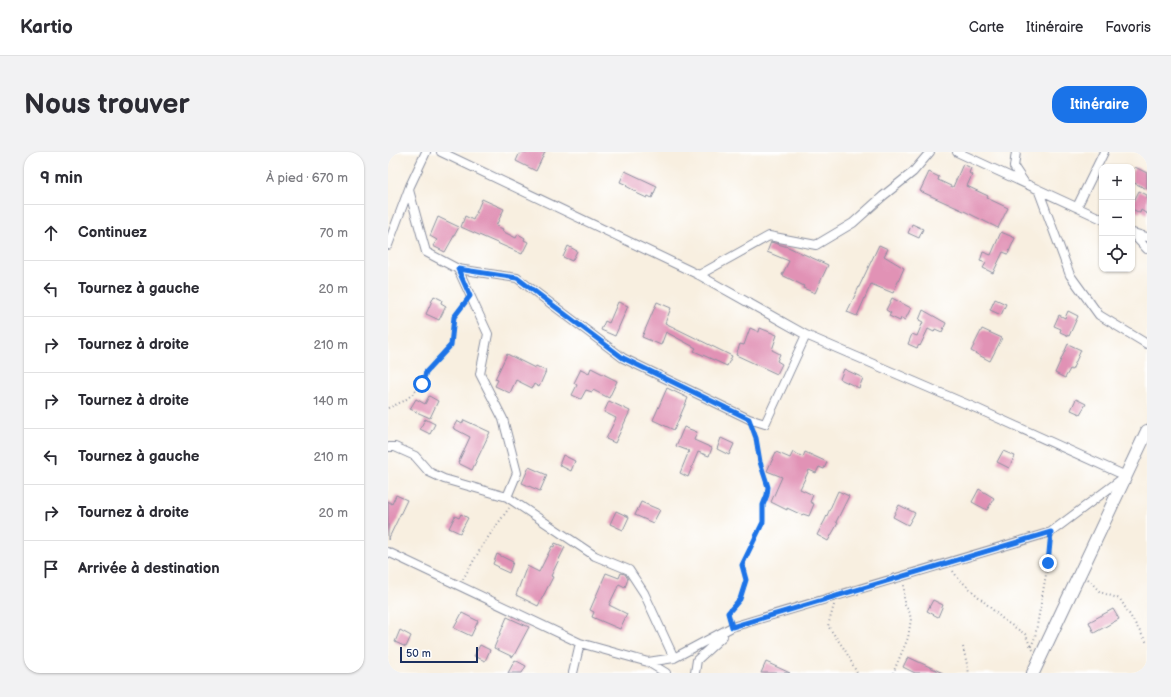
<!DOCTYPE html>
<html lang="fr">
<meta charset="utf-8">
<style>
body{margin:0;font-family:"Balsamiq Sans",sans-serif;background:#f2f2f3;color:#2b2b33}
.controls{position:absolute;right:12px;top:12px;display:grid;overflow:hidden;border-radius:8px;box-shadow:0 1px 3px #0004}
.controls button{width:36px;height:36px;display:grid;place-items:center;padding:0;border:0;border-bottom:1px solid #e1e1e2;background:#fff;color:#2b2b33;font:20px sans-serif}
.scale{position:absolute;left:12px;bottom:10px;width:78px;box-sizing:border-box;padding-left:4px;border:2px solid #1b2f5e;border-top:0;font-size:11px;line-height:14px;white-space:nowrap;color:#1b2f5e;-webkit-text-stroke:3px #fff;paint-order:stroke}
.stop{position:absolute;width:12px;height:12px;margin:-9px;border:3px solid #1a73e8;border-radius:50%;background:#fff}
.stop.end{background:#1a73e8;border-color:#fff;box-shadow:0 1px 4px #0008}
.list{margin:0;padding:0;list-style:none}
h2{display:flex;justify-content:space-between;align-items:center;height:52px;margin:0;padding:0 16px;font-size:17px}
h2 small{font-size:13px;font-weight:400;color:#7c7c81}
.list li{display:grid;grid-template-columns:26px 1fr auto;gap:12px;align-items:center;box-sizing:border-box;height:56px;padding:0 16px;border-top:1px solid #e1e1e2}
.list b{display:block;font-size:15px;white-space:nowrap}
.list em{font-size:13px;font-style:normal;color:#7c7c81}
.icon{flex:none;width:22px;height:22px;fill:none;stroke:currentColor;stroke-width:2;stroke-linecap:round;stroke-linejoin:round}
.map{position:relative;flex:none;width:759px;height:521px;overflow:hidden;border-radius:16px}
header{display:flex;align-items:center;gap:24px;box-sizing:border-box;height:56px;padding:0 20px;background:#fff;border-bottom:1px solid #e1e1e2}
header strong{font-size:19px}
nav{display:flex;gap:22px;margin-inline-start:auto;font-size:14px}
.intro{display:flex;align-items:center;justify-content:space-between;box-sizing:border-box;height:96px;padding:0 24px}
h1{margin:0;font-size:28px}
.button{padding:10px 18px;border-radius:16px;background:#1a73e8;color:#fff;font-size:14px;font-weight:700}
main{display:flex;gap:24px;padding:0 24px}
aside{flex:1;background:#fff;border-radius:16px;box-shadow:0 1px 3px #0004}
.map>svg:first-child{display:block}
.building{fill:#e192b5}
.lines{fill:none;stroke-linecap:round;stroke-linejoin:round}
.street-casing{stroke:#8a8f9f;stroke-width:10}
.secondary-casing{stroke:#8a8f9f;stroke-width:14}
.path{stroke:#8a8f9f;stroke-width:2;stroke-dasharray:1 3;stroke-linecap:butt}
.street{stroke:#fff;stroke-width:8}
.secondary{stroke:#fff;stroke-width:12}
.route{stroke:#1a73e8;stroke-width:5}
</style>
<header>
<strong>Kartio</strong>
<nav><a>Carte</a><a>Itinéraire</a><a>Favoris</a></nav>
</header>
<div class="intro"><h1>Nous trouver</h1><a class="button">Itinéraire</a></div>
<main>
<aside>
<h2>9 min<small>À pied · 670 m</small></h2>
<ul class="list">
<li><svg class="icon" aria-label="ahead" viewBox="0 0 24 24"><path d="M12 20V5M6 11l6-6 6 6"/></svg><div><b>Continuez</b></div><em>70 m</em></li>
<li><svg class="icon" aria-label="left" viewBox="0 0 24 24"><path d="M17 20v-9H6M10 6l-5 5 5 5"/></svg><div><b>Tournez à gauche</b></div><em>20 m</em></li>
<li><svg class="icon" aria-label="right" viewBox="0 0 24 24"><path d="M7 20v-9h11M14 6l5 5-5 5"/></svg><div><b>Tournez à droite</b></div><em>210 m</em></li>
<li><svg class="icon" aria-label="right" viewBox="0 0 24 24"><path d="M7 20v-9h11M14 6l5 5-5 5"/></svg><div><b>Tournez à droite</b></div><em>140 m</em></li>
<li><svg class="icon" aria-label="left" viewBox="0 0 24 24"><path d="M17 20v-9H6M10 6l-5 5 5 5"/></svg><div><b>Tournez à gauche</b></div><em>210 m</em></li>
<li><svg class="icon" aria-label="right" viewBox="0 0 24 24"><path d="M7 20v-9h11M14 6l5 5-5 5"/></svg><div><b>Tournez à droite</b></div><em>20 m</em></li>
<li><svg class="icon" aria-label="arrive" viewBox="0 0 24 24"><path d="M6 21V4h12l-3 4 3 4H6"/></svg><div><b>Arrivée à destination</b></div></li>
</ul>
</aside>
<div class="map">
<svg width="759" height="521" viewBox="0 0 759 521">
<rect width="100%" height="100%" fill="#fff"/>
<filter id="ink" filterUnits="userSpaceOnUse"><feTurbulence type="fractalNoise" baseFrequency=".025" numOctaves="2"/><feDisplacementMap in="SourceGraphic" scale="8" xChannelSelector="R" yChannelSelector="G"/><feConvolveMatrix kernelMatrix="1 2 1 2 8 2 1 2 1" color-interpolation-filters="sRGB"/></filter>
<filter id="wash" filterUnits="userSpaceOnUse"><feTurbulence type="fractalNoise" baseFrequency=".012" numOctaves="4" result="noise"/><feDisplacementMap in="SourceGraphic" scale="16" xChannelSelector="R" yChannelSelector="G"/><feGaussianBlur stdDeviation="0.9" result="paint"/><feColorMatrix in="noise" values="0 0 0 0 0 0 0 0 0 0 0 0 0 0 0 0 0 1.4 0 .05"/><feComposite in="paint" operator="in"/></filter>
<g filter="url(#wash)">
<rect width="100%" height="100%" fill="#f8efe0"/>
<g id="blocks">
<path class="building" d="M 132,0 L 157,0 L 148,19 L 128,9 Z
M 575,12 L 583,16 L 581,21 L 584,23 L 579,34 L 600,44 L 599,46 L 620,56 L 610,76 L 578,60 L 532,39 L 541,20 L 551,25 L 550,28 L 565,35 Z
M 747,15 L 759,21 L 759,37 L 744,30 L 744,20 Z
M 237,19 L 269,34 L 264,46 L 260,44 L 259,46 L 248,41 L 249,40 L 238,34 L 239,33 L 232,30 Z
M 751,39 L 759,43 L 759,62 L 753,58 L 752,61 L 744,57 L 744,48 L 746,49 Z
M 94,47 L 116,57 L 108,74 L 115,77 L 114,79 L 128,86 L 130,82 L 137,86 L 136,88 L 140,90 L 134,102 L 73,75 L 77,64 L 85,68 Z
M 50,65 L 71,75 L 57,100 L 45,94 L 49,88 L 42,84 Z
M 524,72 L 535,77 L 531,86 L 520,81 Z
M 613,80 L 627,86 L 620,102 L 615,100 L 605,121 L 595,116 L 598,111 L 592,109 L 595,100 L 603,103 Z
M 383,90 L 400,95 L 440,113 L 427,141 L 415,136 L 416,134 L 394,123 L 401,109 L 379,100 Z
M 491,93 L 500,97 L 496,104 L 516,116 L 505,141 L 483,132 L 469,164 L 459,160 Z
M 180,94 L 189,99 L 184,109 L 175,105 Z
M 46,144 L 54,148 L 53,151 L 58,154 L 51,168 L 38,162 Z
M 504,146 L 523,156 L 517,168 L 513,166 L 512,169 L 501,164 L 503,161 L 498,158 Z
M 607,147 L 618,152 L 613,163 L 602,158 Z
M 230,150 L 240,154 L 227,184 L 213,178 L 217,169 L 221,171 Z
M 269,150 L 283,156 L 277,171 L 344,204 L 339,214 L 306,199 L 308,196 L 278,180 L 273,193 L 254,185 Z
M 535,158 L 558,171 L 554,180 L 547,177 L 546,180 L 540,177 L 532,194 L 531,193 L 529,196 L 520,192 L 524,182 L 529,184 L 535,170 L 531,168 Z
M 680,159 L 690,164 L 681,184 L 672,180 L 673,177 L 666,174 L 671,163 L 677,166 Z
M 362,176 L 371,180 L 372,176 L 389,183 L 384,198 L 392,202 L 389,209 L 394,212 L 389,222 L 348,203 L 352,192 L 356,193 Z
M 594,177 L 614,186 L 602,209 L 583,199 Z
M 680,192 L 693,198 L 684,218 L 682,217 L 677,226 L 667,221 Z
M 119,202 L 147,216 L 148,214 L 158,219 L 151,235 L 146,232 L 144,236 L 128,228 L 122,241 L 107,234 L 110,228 L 107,227 Z
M 203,216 L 229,229 L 221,246 L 205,238 L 204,240 L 198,238 L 193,247 L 184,243 L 189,233 L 186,231 L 193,217 L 201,221 Z
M 456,217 L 475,226 L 471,236 L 452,227 Z
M 279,236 L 300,246 L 286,278 L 265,268 Z
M 41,244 L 50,249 L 42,266 L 22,257 L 28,247 L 37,252 Z
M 688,247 L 698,252 L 692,262 L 683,258 Z
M 221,249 L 242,259 L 227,291 L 218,287 L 228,266 L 216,260 Z
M 37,267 L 47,272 L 42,282 L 32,277 Z
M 76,268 L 102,280 L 84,318 L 70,311 L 82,285 L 65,276 L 69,269 L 74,272 Z
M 296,275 L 309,280 L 306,288 L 324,296 L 321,304 L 310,300 L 300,325 L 292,321 L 301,299 L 288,294 Z
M 333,286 L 346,292 L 341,303 L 329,297 Z
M 615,299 L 627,304 L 621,316 L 609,310 Z
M 388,300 L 402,306 L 405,300 L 415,305 L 417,300 L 439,310 L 436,317 L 431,315 L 428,321 L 421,318 L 412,337 L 425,343 L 422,350 L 426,352 L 421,364 L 415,362 L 414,363 L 399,356 L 399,358 L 383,350 L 394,325 L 379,319 Z
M 175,303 L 187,309 L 183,319 L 171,313 Z
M 141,315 L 159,323 L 152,339 L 134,331 Z
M 591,337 L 606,346 L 599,358 L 584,350 Z
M 450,339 L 461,344 L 448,370 L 450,371 L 440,389 L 429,383 L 437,368 Z
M 8,343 L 19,348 L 0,388 L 0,349 L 4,352 Z
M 253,350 L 272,358 L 265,371 L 247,363 Z
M 511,353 L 527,361 L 520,373 L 505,365 Z
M 228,359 L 241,365 L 235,378 L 222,372 Z
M 73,362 L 80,366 L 72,381 L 61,376 L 67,364 L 71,366 Z
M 167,391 L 177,395 L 163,424 L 165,425 L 150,454 L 128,443 L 139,414 L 151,420 L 164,394 L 166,395 Z
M 109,402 L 125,410 L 121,421 L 110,416 L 111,415 L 105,412 Z
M 218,421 L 231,426 L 233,421 L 237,422 L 240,427 L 237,435 L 231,432 L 221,453 L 239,462 L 232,477 L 204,465 L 206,460 L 202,458 Z
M 545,448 L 555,453 L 550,465 L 539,459 Z
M 725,457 L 731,467 L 706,481 L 701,470 Z
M 74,461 L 90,469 L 83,484 L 66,476 Z
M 119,465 L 141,475 L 125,505 L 106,496 Z
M 12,478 L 23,484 L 18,495 L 7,490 Z
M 92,493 L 102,498 L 97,509 L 86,504 Z
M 520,505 L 533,511 L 555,521 L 527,521 L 515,515 Z
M 127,508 L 138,514 L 134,521 L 120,521 Z
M 378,510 L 402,521 L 373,521 Z"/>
</g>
</g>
<g filter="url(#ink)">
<use href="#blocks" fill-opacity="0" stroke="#8a8f9f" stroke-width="1"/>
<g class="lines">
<g class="street-casing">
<path id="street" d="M 53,0 L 311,123 L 418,183 L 590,257 L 738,324
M 569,0 L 714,67
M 628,0 L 626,15 L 636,30
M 650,37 L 682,123 L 711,163 L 759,192
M 21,38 L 38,100 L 70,117 L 129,126 L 235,206 L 361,267 L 377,272 L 418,183
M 689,55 L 716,0
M 744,81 L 759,97
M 745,81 L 759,85
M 0,93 L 22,34 L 38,0
M 70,117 L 100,182 L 92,222 L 115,267 L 129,321 L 119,345 L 207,404 L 241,418 L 256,441 L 286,506
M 311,123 L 381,84 L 428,93 L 465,71 L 495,44 L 525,20 L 542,0
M 0,295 L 7,295 L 27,304 L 41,320 L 56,327 L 119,345
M 0,400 L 192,491 L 185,521
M 192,491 L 260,510 L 286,506 L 344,475 L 663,380 L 735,326
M 260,510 L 278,521
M 307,521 L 309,508 L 335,484"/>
</g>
<g class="secondary-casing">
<path id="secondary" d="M 645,521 L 759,279"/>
</g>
<path class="path" d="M 0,256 L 16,249 L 26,241 L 34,232 L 38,220 L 63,193 L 66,165 L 76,151
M 565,419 L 570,426 L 617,469 L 637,482 L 643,495
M 75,427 L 96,391 L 121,356
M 700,427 L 712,440 L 732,447 L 759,491
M 446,453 L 440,474 L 457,498 L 469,521
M 341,467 L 340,461 L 352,447 L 358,428 L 354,413 L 375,370 L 375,353 L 379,343 L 379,335 L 378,327 L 372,310 L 365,277
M 575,495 L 581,521
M 645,498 L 643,495 L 647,485 L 660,411 L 662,389
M 505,521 L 520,486 L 523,467 L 521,459 L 516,452 L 516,433"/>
<use href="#street" class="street"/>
<use href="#secondary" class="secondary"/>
</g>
</g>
<g class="lines" filter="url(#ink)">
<path class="route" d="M 34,232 L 38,220 L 63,193 L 66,165 L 82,144 L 70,117 L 129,126 L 235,206 L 361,267 L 368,286 L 372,310 L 380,335 L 379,343 L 375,353 L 375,370 L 354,413 L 358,428 L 352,447 L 340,461 L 344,475 L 663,380 L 660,411"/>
</g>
</svg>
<div class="controls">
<button>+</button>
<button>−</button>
<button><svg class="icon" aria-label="locate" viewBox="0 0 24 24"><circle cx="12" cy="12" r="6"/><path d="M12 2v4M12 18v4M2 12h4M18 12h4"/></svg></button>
</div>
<div class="scale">50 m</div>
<div class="stop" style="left:34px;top:232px"></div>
<div class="stop end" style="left:660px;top:411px"></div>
</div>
</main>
